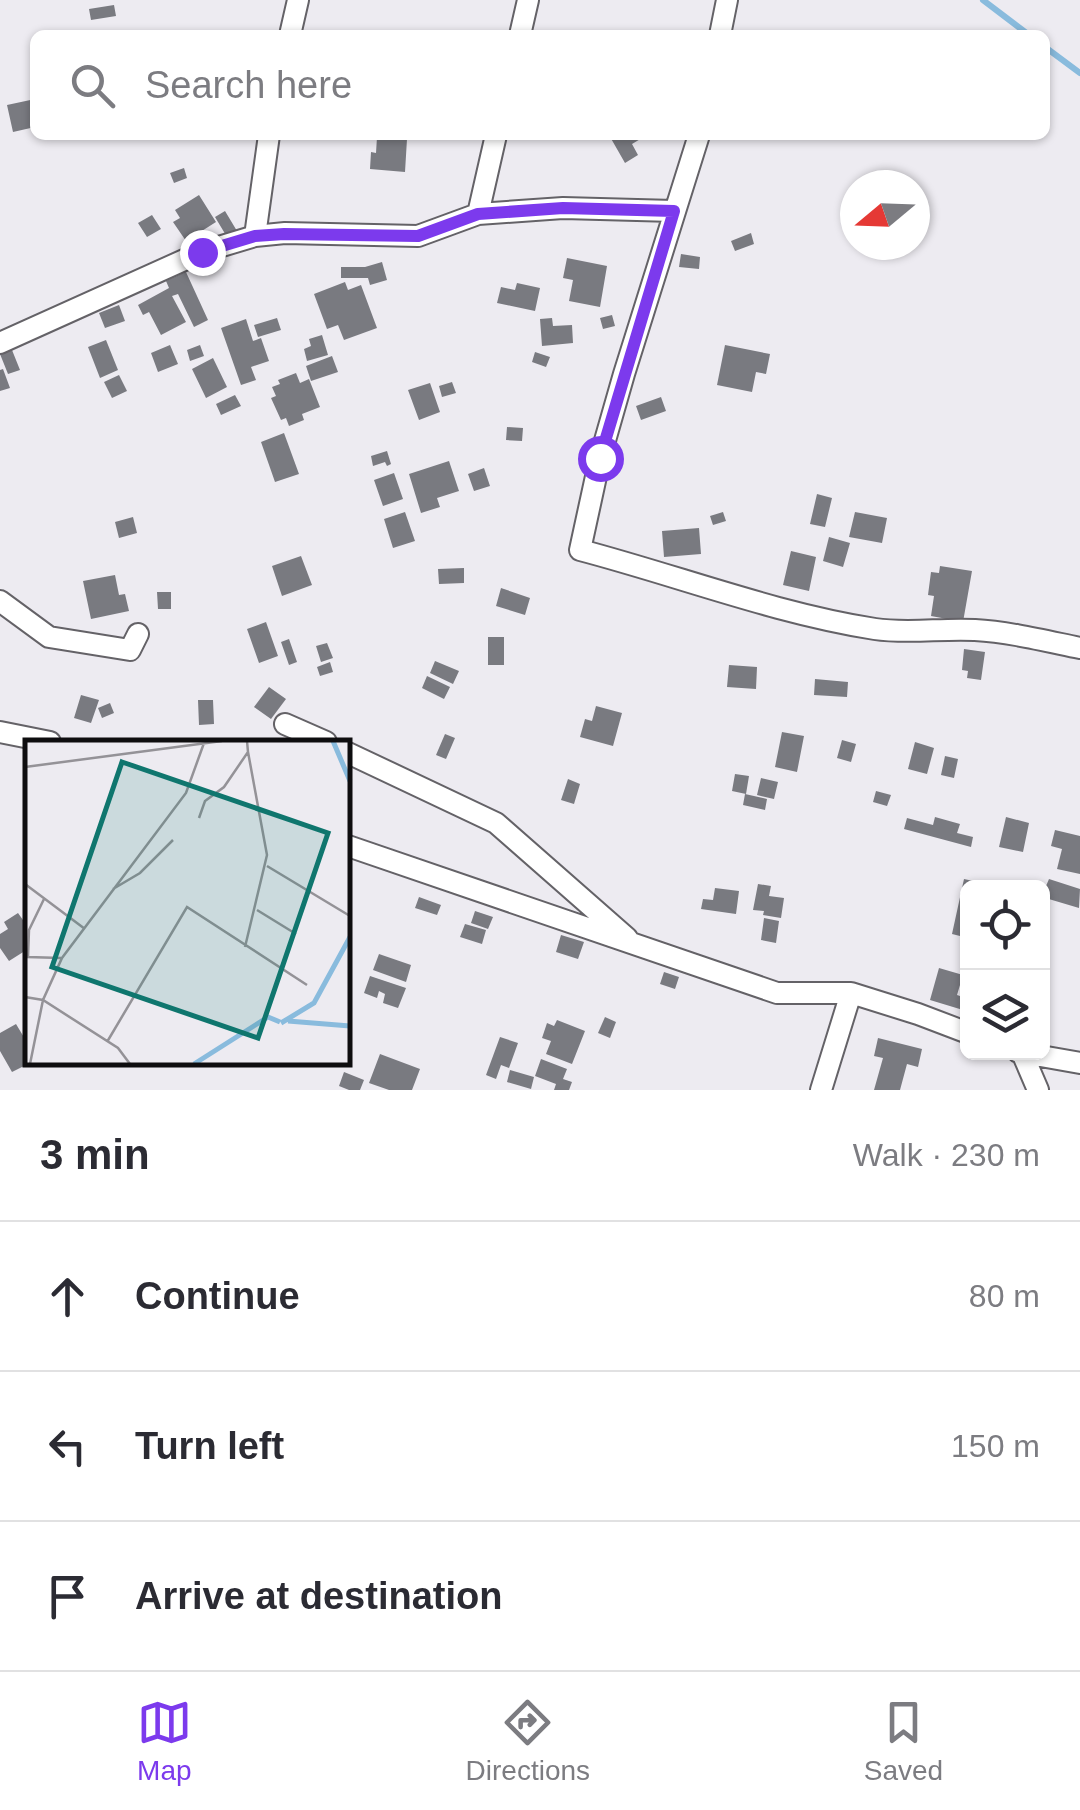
<!DOCTYPE html>
<meta charset="utf-8">
<style>
body{margin:0;font-family:Helvetica,sans-serif;background:#f7f7f7;color:#2b2b33}
.controls{position:absolute;right:30px;bottom:30px;display:grid;overflow:hidden;border-radius:15px;box-shadow:0 2px 8px #0004}
.controls button{width:90px;height:90px;display:grid;place-items:center;padding:0;border:0;border-bottom:2px solid #e1e1e2;background:#fff;color:#2b2b33;font:50px sans-serif}
.compass{position:absolute;left:840px;top:170px;width:90px;height:90px;border-radius:50%;background:#fff;box-shadow:0 2px 8px #0004;rotate:251deg}
.stop{position:absolute;width:30px;height:30px;margin:-22px;border:8px solid #7c3aed;border-radius:50%;background:#fff}
.stop.end{background:#7c3aed;border-color:#fff;box-shadow:0 2px 10px #0008}
.list{margin:0;padding:0;list-style:none}
h2{display:flex;justify-content:space-between;align-items:center;height:130px;margin:0;padding:0 40px;font-size:42px}
h2 small{font-size:32px;font-weight:400;color:#7c7c81}
.list li{display:grid;grid-template-columns:65px 1fr auto;gap:30px;align-items:center;box-sizing:border-box;height:150px;padding:0 40px;border-top:2px solid #e1e1e2}
.list b{display:block;font-size:38px;white-space:nowrap}
.list em{font-size:32px;font-style:normal;color:#7c7c81}
.icon{flex:none;width:55px;height:55px;fill:none;stroke:currentColor;stroke-width:2;stroke-linecap:round;stroke-linejoin:round}
.map{position:relative;flex:none;width:1080px;height:1090px;overflow:hidden}
.search{position:absolute;background:#fff;box-shadow:0 2px 8px #0004;left:30px;right:30px;top:30px;height:110px;display:flex;align-items:center;gap:25px;box-sizing:border-box;padding:0 35px;border-radius:15px;color:#7c7c81;font-size:38px}
.sheet{height:580px;background:#fff}
nav{display:flex;justify-content:space-around;align-items:center;box-sizing:border-box;height:140px;border-top:2px solid #e1e1e2;background:#fff;font-size:28px;color:#7c7c81}
nav a{display:grid;justify-items:center;gap:5px}
nav .on{color:#7c3aed}
.map>svg:first-child{display:block}
.lines{fill:none;stroke-linecap:round;stroke-linejoin:round}
.stream{stroke:#89bbdd;stroke-width:6}
.building{fill:#797a80}
.minor-casing{stroke:#646267;stroke-width:24}
.minor{stroke:#fff;stroke-width:20}
.route{stroke:#7c3aed;stroke-width:12}
.inset-river{fill:none;stroke:#89bbdd;stroke-width:5}
.inset-road{fill:none;stroke:#949297;stroke-width:2.5}
.view{fill:#0f766e;fill-opacity:0.15;stroke:#0f766e;stroke-width:5}
.inset-edge{fill:none;stroke:#0e0d0f;stroke-width:5}
</style>
<div class="map">
<svg width="1080" height="1090" viewBox="0 0 1080 1090">
<rect width="100%" height="100%" fill="#edebf1"/>
<g class="lines">
<path class="stream" d="M 983,0 L 1029,35
M 1045,47 L 1080,73"/>
</g>
<path class="building" d="M 114,5 L 116,16 L 91,20 L 89,9 Z
M 35,99 L 35,127 L 13,132 L 7,105 Z
M 609,135 L 647,135 L 632,144 L 638,155 L 625,163 Z
M 377,137 L 407,139 L 405,172 L 370,169 L 371,152 L 376,153 Z
M 184,168 L 187,178 L 174,183 L 170,173 Z
M 199,195 L 216,222 L 186,241 L 173,222 L 180,218 L 175,210 Z
M 225,211 L 237,231 L 227,237 L 215,217 Z
M 152,215 L 161,229 L 147,237 L 138,223 Z
M 751,233 L 754,244 L 735,251 L 731,241 Z
M 681,254 L 700,257 L 699,269 L 679,267 Z
M 567,258 L 607,266 L 600,307 L 569,301 L 573,280 L 563,278 Z
M 382,262 L 387,280 L 370,285 L 368,278 L 341,278 L 341,267 L 365,267 Z
M 186,272 L 208,320 L 194,327 L 178,294 L 172,296 L 186,322 L 161,335 L 149,312 L 143,315 L 138,305 L 169,288 L 166,281 Z
M 345,282 L 348,290 L 361,285 L 377,328 L 344,340 L 338,325 L 327,329 L 314,294 Z
M 517,283 L 540,288 L 535,311 L 497,303 L 501,287 L 515,290 Z
M 119,305 L 125,321 L 105,328 L 99,313 Z
M 612,315 L 615,326 L 603,329 L 600,318 Z
M 277,318 L 281,330 L 258,337 L 254,325 Z
M 552,318 L 553,326 L 572,325 L 573,343 L 542,346 L 540,319 Z
M 246,319 L 253,341 L 261,338 L 269,361 L 251,367 L 256,380 L 241,385 L 221,328 Z
M 322,335 L 328,355 L 307,361 L 304,349 L 311,346 L 309,339 Z
M 106,340 L 118,370 L 100,378 L 88,347 Z
M 170,345 L 178,364 L 158,372 L 151,353 Z
M 200,345 L 204,356 L 190,361 L 187,350 Z
M 725,345 L 770,354 L 766,374 L 756,372 L 752,392 L 717,385 Z
M 12,350 L 20,370 L 8,374 L 0,354 Z
M 535,352 L 550,357 L 546,367 L 532,362 Z
M 332,356 L 338,372 L 311,381 L 306,366 Z
M 213,358 L 227,387 L 206,398 L 192,369 Z
M 3,369 L 10,388 L 0,391 L 0,370 Z
M 296,373 L 300,383 L 309,379 L 320,407 L 302,414 L 304,420 L 289,426 L 286,418 L 281,420 L 271,398 L 276,396 L 272,387 L 280,384 L 278,380 Z
M 119,375 L 127,391 L 112,398 L 104,382 Z
M 452,382 L 456,393 L 442,397 L 439,386 Z
M 430,383 L 440,412 L 419,420 L 408,390 Z
M 235,395 L 241,406 L 221,415 L 216,404 Z
M 661,397 L 666,411 L 641,420 L 636,406 Z
M 507,427 L 523,428 L 522,441 L 506,440 Z
M 284,433 L 299,474 L 275,482 L 261,442 Z
M 387,451 L 391,464 L 387,466 L 385,462 L 373,466 L 371,456 Z
M 449,461 L 459,491 L 437,498 L 440,507 L 421,513 L 409,474 Z
M 484,468 L 490,486 L 474,491 L 468,474 Z
M 394,473 L 403,499 L 383,506 L 374,480 Z
M 817,494 L 832,498 L 825,527 L 810,524 Z
M 405,512 L 415,541 L 393,548 L 384,519 Z
M 723,512 L 726,521 L 713,525 L 710,516 Z
M 855,512 L 887,518 L 882,543 L 849,537 Z
M 133,517 L 137,533 L 119,538 L 115,522 Z
M 699,528 L 701,554 L 664,557 L 662,531 Z
M 829,537 L 850,543 L 843,567 L 823,561 Z
M 791,551 L 816,557 L 809,591 L 783,585 Z
M 301,556 L 312,585 L 282,596 L 272,566 Z
M 940,566 L 972,571 L 963,622 L 931,616 L 934,596 L 928,595 L 931,572 L 939,573 Z
M 464,568 L 464,583 L 439,584 L 438,569 Z
M 115,575 L 119,595 L 125,594 L 129,611 L 91,619 L 83,581 Z
M 501,588 L 530,598 L 525,615 L 496,606 Z
M 157,592 L 171,592 L 171,609 L 158,609 Z
M 266,622 L 278,656 L 259,663 L 247,629 Z
M 488,637 L 504,637 L 504,665 L 488,665 Z
M 289,639 L 297,662 L 289,665 L 281,642 Z
M 327,643 L 333,658 L 321,662 L 316,646 Z
M 964,649 L 985,652 L 981,680 L 967,678 L 968,671 L 962,670 Z
M 435,661 L 459,671 L 453,684 L 430,673 Z
M 330,662 L 333,672 L 320,676 L 317,667 Z
M 729,665 L 757,667 L 756,689 L 727,687 Z
M 427,676 L 450,687 L 444,699 L 422,688 Z
M 815,679 L 848,682 L 847,697 L 814,695 Z
M 269,687 L 286,699 L 271,719 L 254,707 Z
M 81,695 L 99,700 L 91,723 L 74,718 Z
M 198,700 L 213,700 L 214,724 L 199,725 Z
M 110,703 L 114,713 L 102,718 L 98,708 Z
M 596,706 L 622,713 L 613,746 L 580,737 L 585,719 L 592,721 Z
M 782,732 L 804,736 L 797,772 L 775,767 Z
M 445,734 L 455,738 L 446,759 L 436,755 Z
M 842,740 L 856,744 L 851,762 L 837,758 Z
M 915,742 L 934,748 L 927,774 L 908,769 Z
M 945,756 L 958,759 L 954,778 L 941,775 Z
M 735,774 L 749,776 L 746,794 L 732,791 Z
M 761,778 L 778,782 L 774,799 L 757,795 Z
M 568,779 L 580,784 L 574,804 L 561,800 Z
M 876,791 L 891,795 L 887,806 L 873,802 Z
M 745,794 L 767,799 L 765,810 L 743,805 Z
M 935,817 L 960,824 L 957,833 L 973,837 L 971,847 L 904,829 L 907,818 L 933,825 Z
M 1006,817 L 1029,823 L 1023,852 L 999,847 Z
M 1055,830 L 1080,836 L 1080,874 L 1057,869 L 1062,849 L 1051,846 Z
M 964,879 L 996,886 L 968,888 L 968,938 L 952,934 Z
M 1049,879 L 1080,889 L 1079,908 L 1042,897 L 1042,885 L 1046,886 Z
M 758,884 L 771,886 L 769,896 L 784,898 L 781,918 L 763,915 L 764,911 L 753,910 Z
M 715,888 L 739,891 L 736,914 L 701,909 L 703,899 L 713,900 Z
M 419,897 L 441,905 L 437,915 L 415,908 Z
M 475,911 L 493,917 L 488,929 L 471,923 Z
M 18,913 L 28,927 L 28,949 L 9,961 L 0,948 L 0,934 L 8,929 L 4,922 Z
M 764,918 L 779,921 L 776,943 L 761,940 Z
M 465,924 L 486,930 L 482,944 L 460,937 Z
M 561,935 L 584,942 L 578,959 L 556,952 Z
M 379,954 L 411,965 L 406,982 L 373,970 Z
M 939,968 L 963,975 L 957,995 L 966,998 L 963,1010 L 930,1000 Z
M 664,972 L 679,977 L 675,989 L 660,984 Z
M 370,976 L 406,988 L 398,1008 L 383,1003 L 385,994 L 379,991 L 377,998 L 364,993 Z
M 605,1017 L 616,1022 L 610,1038 L 598,1033 Z
M 557,1020 L 585,1031 L 572,1064 L 546,1054 L 551,1041 L 542,1038 L 547,1023 L 554,1026 Z
M 16,1024 L 28,1044 L 28,1064 L 12,1072 L 0,1051 L 0,1033 Z
M 500,1037 L 518,1043 L 509,1068 L 501,1065 L 496,1079 L 486,1075 Z
M 878,1038 L 922,1049 L 918,1067 L 907,1064 L 900,1090 L 874,1090 L 883,1058 L 874,1056 Z
M 380,1054 L 420,1069 L 412,1090 L 389,1090 L 369,1083 Z
M 541,1059 L 567,1069 L 563,1079 L 572,1082 L 569,1090 L 554,1090 L 556,1084 L 535,1076 Z
M 510,1070 L 534,1077 L 531,1089 L 507,1082 Z
M 344,1072 L 364,1080 L 360,1090 L 349,1090 L 339,1086 Z"/>
<g class="lines">
<g class="minor-casing">
<path id="minor" d="M 290,35 L 298,0
M 520,35 L 528,0
M 720,35 L 727,0
M 699,135 L 624,374 L 600,458 L 580,550 C 679,576 774,613 875,629 C 908,634 942,628 975,630 C 1010,632 1046,641 1080,648
M 478,214 L 496,135
M 255,236 L 269,135
M 0,343 L 202,252 L 255,236 L 285,233 L 418,236 L 478,214 L 563,208 L 674,211
M 0,601 L 49,637 L 130,650 L 138,634
M 285,724 L 326,742
M 0,732 L 50,742
M 348,753 L 496,823 L 627,938
M 348,846 L 777,993 L 851,993 L 918,1014 L 968,1033
M 1018,1052 L 1080,1063
M 1023,1055 L 1038,1090
M 821,1090 L 851,993"/>
</g>
<use href="#minor" class="minor"/>
</g>
<g class="lines">
<path class="route" d="M 202,252 L 255,236 L 284,234 L 418,236 L 478,214 L 563,208 L 674,211 L 600,458"/>
</g>
<g transform="translate(25 740)">
<rect width="325" height="325" fill="#edebf1"/>
<path class="inset-river" d="M 308,1 L 325,41M 263,281 L 325,286M 256,283 L 289,263 L 325,197M 169,324 L 243,277 L 255,282"/>
<path class="inset-road" d="M 0,27 L 197,1M 174,78 L 180,61 L 199,47 L 223,12 L 222,1M 242,126 L 325,176M 0,144 L 60,189M 88,149 L 115,133 L 148,100M 19,159 L 4,190 L 3,217 L 36,218M 232,170 L 271,194M 220,207 L 242,115 L 223,12M 0,257 L 18,260 L 93,308 L 105,324M 82,302 L 162,167 L 282,245M 5,324 L 18,260 L 37,218 L 161,53 L 179,3"/>
<path class="view" d="M 97,22 L 303,93 L 233,298 L 27,227 Z"/>
<rect width="325" height="325" class="inset-edge"/>
</g>
</svg>
<div class="controls">
<button><svg class="icon" aria-label="locate" viewBox="0 0 24 24"><circle cx="12" cy="12" r="6"/><path d="M12 2v4M12 18v4M2 12h4M18 12h4"/></svg></button>
<button><svg class="icon" aria-label="layers" viewBox="0 0 24 24"><path d="M12 4l9 5-9 5-9-5zM3 14l9 5 9-5"/></svg></button>
</div>
<svg class="compass" viewBox="-18 -18 36 36"><path d="M0-13l5 13h-10z" fill="#e53935"/><path d="M0 13l5-13h-10z" fill="#7c7c81"/></svg>
<div class="stop" style="left:600px;top:458px"></div>
<div class="stop end" style="left:202px;top:252px"></div>
<div class="search"><svg class="icon" aria-label="search" viewBox="0 0 24 24"><circle cx="10" cy="10" r="6"/><path d="M15 15l6 6"/></svg>Search here</div>
</div>
<section class="sheet">
<h2>3 min<small>Walk · 230 m</small></h2>
<ul class="list">
<li><svg class="icon" aria-label="ahead" viewBox="0 0 24 24"><path d="M12 20V5M6 11l6-6 6 6"/></svg><div><b>Continue</b></div><em>80 m</em></li>
<li><svg class="icon" aria-label="left" viewBox="0 0 24 24"><path d="M17 20v-9H6M10 6l-5 5 5 5"/></svg><div><b>Turn left</b></div><em>150 m</em></li>
<li><svg class="icon" aria-label="arrive" viewBox="0 0 24 24"><path d="M6 21V4h12l-3 4 3 4H6"/></svg><div><b>Arrive at destination</b></div></li>
</ul>
</section>
<nav>
<a class="on"><svg class="icon" aria-label="map" viewBox="0 0 24 24"><path d="M3 6l6-2 6 2 6-2v14l-6 2-6-2-6 2zM9 4v14M15 6v14"/></svg>Map</a>
<a><svg class="icon" aria-label="directions" viewBox="0 0 24 24"><path d="M12 3l9 9-9 9-9-9zM9 14v-3h6M13 9l2 2-2 2"/></svg>Directions</a>
<a><svg class="icon" aria-label="saved" viewBox="0 0 24 24"><path d="M7 4h10v16l-5-4-5 4z"/></svg>Saved</a>
</nav>
